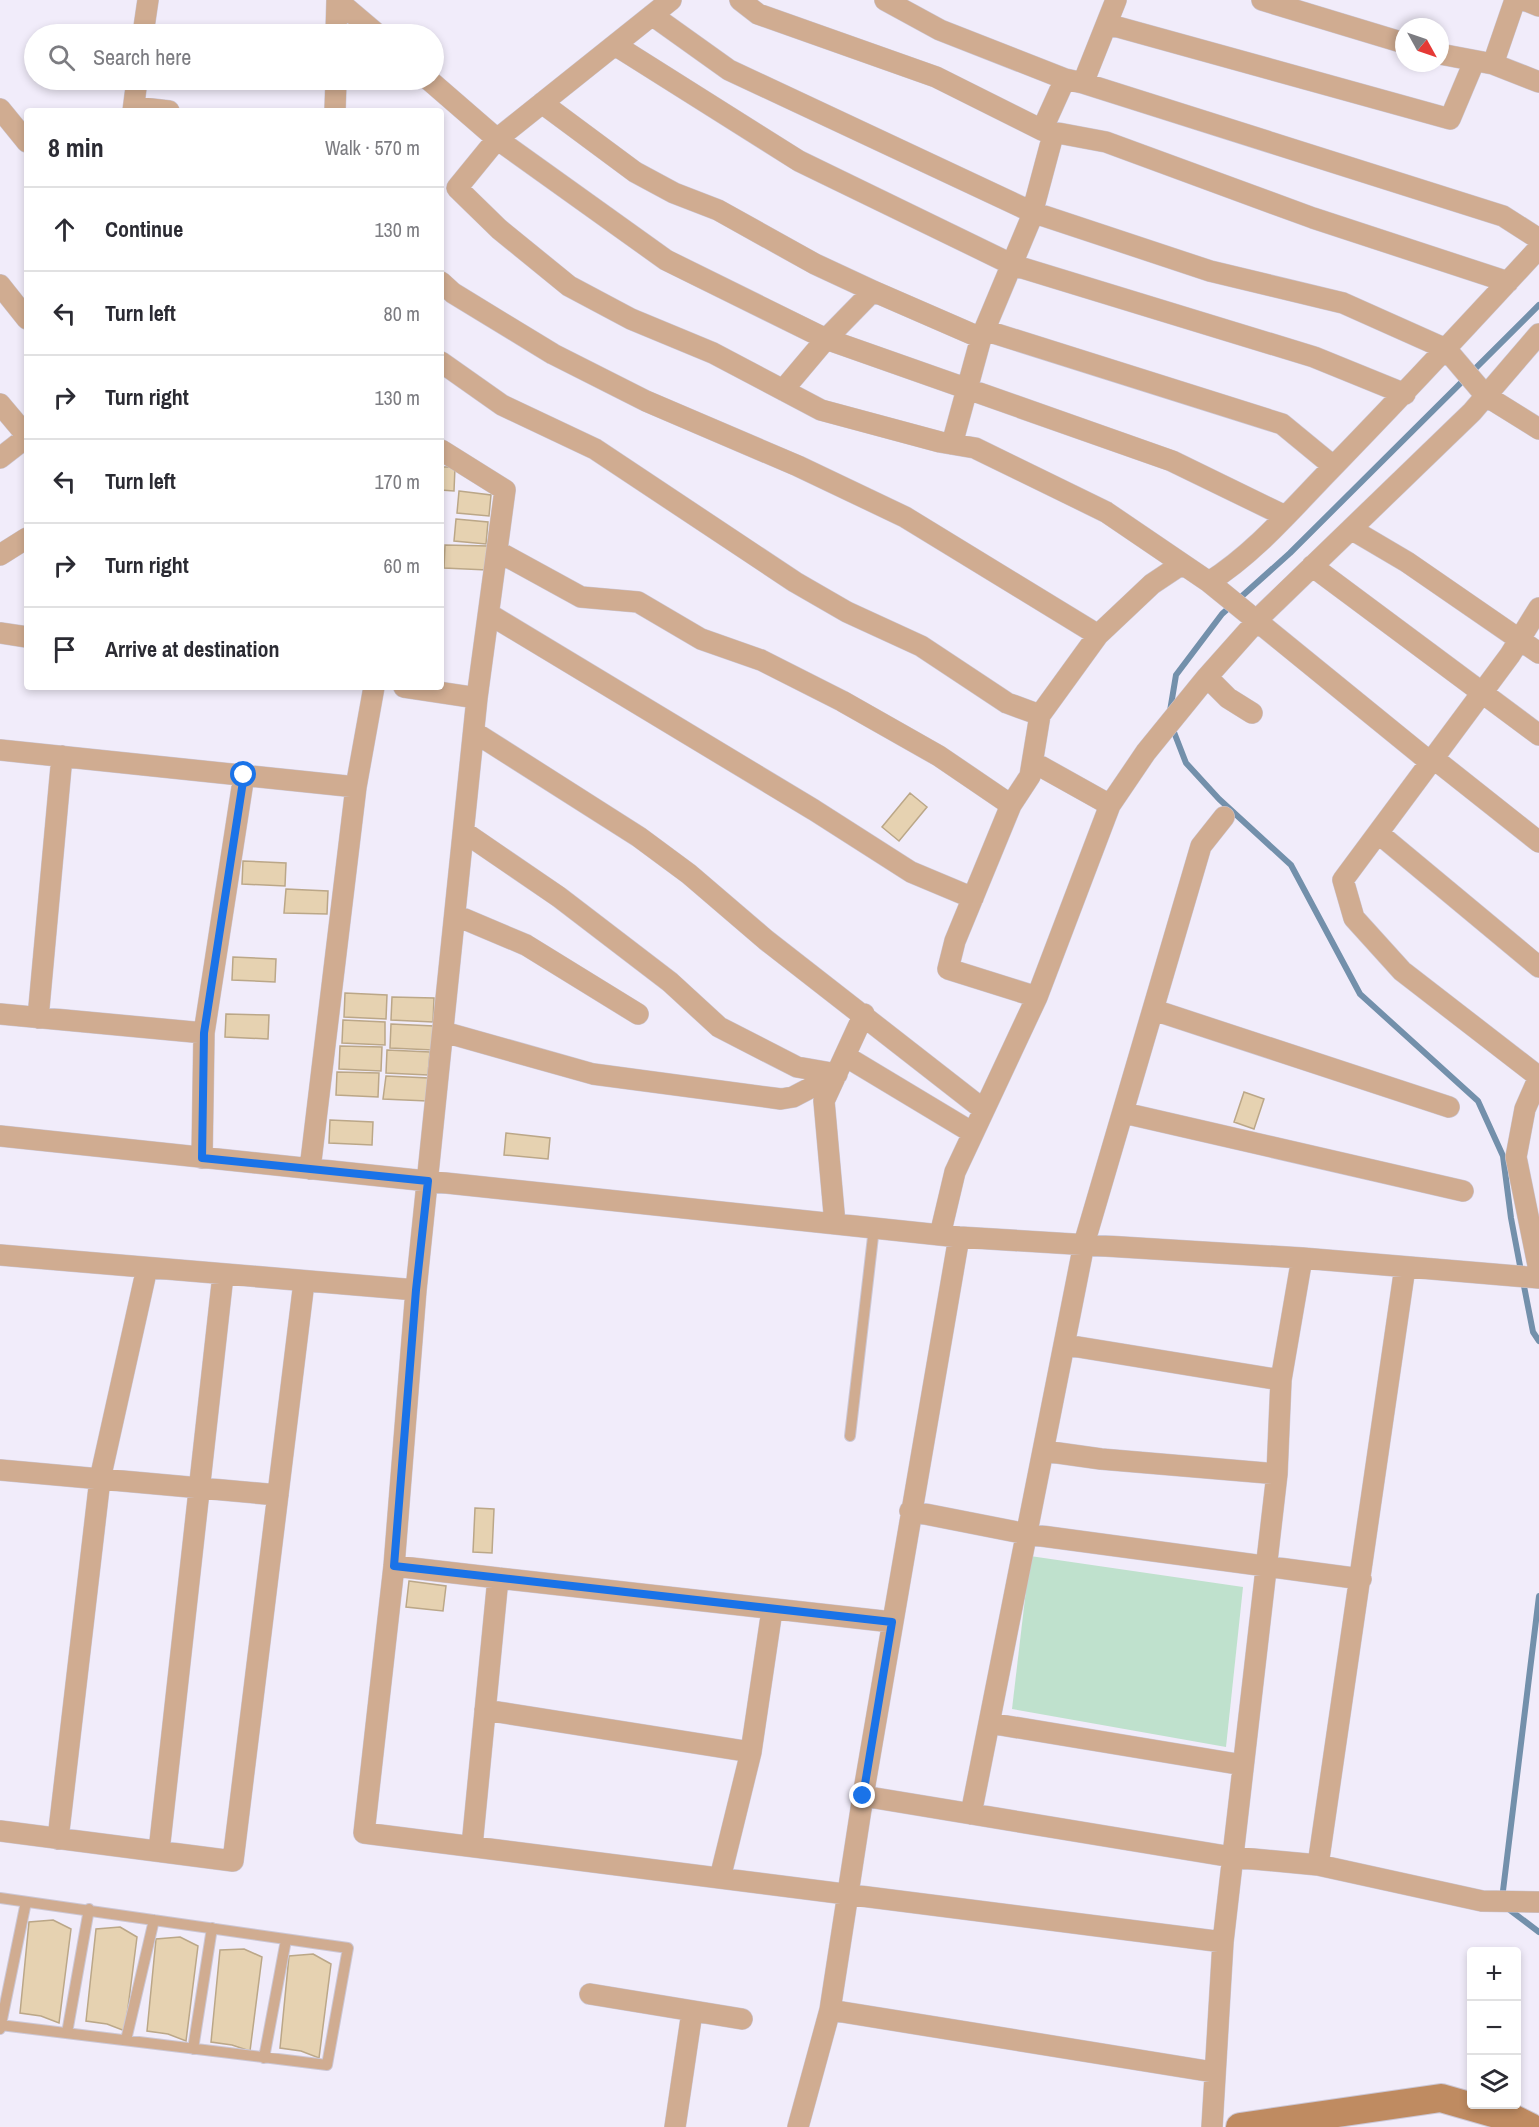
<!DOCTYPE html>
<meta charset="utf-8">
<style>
body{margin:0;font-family:"Archivo Narrow",sans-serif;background:#f7f7f7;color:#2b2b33}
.controls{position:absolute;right:18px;bottom:18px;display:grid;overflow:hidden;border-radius:6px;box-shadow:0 3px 9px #0003}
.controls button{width:54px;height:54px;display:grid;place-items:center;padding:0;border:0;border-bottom:2px solid #e1e1e2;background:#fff;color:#2b2b33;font:30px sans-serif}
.compass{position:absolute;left:1395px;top:18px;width:54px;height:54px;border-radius:50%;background:#fff;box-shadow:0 3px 9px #0003;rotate:130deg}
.stop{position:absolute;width:18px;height:18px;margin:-14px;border:4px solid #1a73e8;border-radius:50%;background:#fff}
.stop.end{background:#1a73e8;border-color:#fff;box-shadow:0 2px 6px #0008}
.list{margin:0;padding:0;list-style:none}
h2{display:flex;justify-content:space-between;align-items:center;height:78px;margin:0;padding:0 24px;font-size:26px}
h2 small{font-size:20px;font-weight:400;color:#7c7c81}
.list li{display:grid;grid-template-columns:39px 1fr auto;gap:18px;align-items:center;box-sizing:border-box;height:84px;padding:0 24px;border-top:2px solid #e1e1e2}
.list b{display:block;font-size:22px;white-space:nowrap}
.list em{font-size:20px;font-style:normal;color:#7c7c81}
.icon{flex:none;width:33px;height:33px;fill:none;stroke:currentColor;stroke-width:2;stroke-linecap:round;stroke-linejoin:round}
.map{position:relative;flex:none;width:1539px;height:2127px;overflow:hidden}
.search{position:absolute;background:#fff;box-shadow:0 3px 9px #0003;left:24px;top:24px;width:420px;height:66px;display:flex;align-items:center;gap:15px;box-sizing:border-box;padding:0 21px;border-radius:33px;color:#7c7c81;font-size:22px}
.panel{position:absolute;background:#fff;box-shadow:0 3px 9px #0003;left:24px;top:108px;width:420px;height:582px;border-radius:6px}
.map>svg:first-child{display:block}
.green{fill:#bfe1cd}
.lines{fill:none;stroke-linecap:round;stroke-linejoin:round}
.stream{stroke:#7390ab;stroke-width:6}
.building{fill:#e6d2b1;stroke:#bba788;stroke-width:1.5}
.lane-casing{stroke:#ccc7d5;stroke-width:12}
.street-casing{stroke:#ccc7d5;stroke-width:22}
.secondary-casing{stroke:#ccc7d5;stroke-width:30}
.lane{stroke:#d0ac91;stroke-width:10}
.street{stroke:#d0ac91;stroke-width:21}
.secondary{stroke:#bf8b61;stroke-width:28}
.route{stroke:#1a73e8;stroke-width:8}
</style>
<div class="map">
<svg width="1539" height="2127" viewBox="0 0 1539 2127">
<rect width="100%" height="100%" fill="#f1ecfa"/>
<path class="green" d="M 1030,1556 L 1243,1587 L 1226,1747 L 1012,1709 Z"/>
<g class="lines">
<path class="stream" d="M 1170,711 L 1176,675 L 1222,614 L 1290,553 L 1539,305
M 1172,727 L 1186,763 L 1219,799 L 1291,865 L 1360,994 L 1478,1101 L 1503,1156 L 1511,1218 L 1521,1271
M 1523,1281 L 1533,1332 L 1539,1341
M 1502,1899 L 1539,1596
M 1506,1907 L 1539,1932"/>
</g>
<path class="building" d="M 441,467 L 455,467 L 454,491 L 441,490 Z
M 459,491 L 491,495 L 489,516 L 457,513 Z
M 456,519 L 488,522 L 486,544 L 454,541 Z
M 445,545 L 488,546 L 487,570 L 444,568 Z
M 910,793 L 927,807 L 899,841 L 882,827 Z
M 243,861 L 286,863 L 285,886 L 242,884 Z
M 286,889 L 328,891 L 327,914 L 284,913 Z
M 233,957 L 276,959 L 275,982 L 232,980 Z
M 345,993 L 387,995 L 386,1019 L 344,1017 Z
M 392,997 L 434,998 L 433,1022 L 391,1020 Z
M 226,1014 L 269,1015 L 268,1039 L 225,1037 Z
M 343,1020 L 385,1022 L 385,1045 L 342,1043 Z
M 391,1024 L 434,1026 L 433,1050 L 390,1048 Z
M 340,1046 L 382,1047 L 381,1071 L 339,1069 Z
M 387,1050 L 430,1052 L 428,1075 L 386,1073 Z
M 337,1072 L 379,1073 L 378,1097 L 336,1095 Z
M 386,1076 L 429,1078 L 427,1101 L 383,1099 Z
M 1244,1092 L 1264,1099 L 1254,1129 L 1234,1122 Z
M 330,1120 L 373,1122 L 372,1145 L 329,1143 Z
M 506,1133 L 550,1138 L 548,1159 L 504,1155 Z
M 475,1508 L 494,1509 L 492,1553 L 473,1552 Z
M 409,1581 L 446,1586 L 443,1611 L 406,1607 Z
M 53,1920 L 71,1929 L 59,2023 L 41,2016 L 20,2013 L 29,1922 Z
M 120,1927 L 137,1937 L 125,2031 L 107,2024 L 86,2021 L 96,1929 Z
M 180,1937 L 198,1946 L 186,2041 L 168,2034 L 147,2031 L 156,1939 Z
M 244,1949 L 262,1957 L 250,2051 L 232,2045 L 211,2042 L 220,1950 Z
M 313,1954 L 331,1964 L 319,2058 L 301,2051 L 280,2048 L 289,1956 Z"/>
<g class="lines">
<g class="lane-casing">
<path id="lane" d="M 850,1436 L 874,1228
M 0,1898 L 348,1948 L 327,2065 L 0,2025
M 0,2029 L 26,1902
M 67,2033 L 89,1909
M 126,2040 L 154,1920
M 193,2049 L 212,1928
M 264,2058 L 286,1940"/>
</g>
<g class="street-casing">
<path id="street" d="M 337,0 L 377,34
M 740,0 L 758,14 L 936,77 L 1042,130 L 1106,142 L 1313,218 L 1508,282
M 885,0 L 940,30 L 1065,79
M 1262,0 L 1404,43
M 1524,0 L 1539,6
M 652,15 L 729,70 L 1032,212 L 1210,271 L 1343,303 L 1446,349 L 1486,396 L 1539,429
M 1107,24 L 1450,119 L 1474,62
M 143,34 L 148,0
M 336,34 L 337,0
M 615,45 L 799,161 L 1013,265 L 1314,357 L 1405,394
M 1440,54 L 1493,64 L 1515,0
M 1493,64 L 1539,82
M 429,80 L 497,139 L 671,0
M 1083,83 L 1503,216 L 1539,239
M 542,103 L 635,172 L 674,193 L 718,210 L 815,264 L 873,291 L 981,338
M 134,107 L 169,111
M 0,109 L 27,142
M 133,111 L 137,80
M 335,111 L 336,80
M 441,282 L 453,293 L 553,354 L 646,401 L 798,466 L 905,517 L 1098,635
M 0,285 L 27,319
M 984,330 L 1282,424 L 1333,466
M 441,362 L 502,405 L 595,449 L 795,582 L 847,612 L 921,646 L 1007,703 L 1040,715
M 783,390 L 826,339 L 873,291
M 0,404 L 27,436
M 952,444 L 981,338 L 1030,221 L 1053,135 L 1042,130 L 1065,79 L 1083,83 L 1116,0
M 441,450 L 505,490 L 477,698
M 0,458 L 27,437
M 1285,516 L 1172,461 L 826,339 L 666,260 L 497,139 L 457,188 L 499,229 L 569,286 L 631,319 L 713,353 L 821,410 L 940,442 L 975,448 L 1106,512 L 1209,582 C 1255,553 1291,510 1329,471 C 1400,398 1470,323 1539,248
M 1351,529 L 1407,562 L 1539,653
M 497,551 L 581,597 L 638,602 L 701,639 L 761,660 L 842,701 L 939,756 L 1011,805
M 0,555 L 27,538
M 1312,566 L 1539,735
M 1209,582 L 1430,762
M 1539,608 L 1510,655 L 1343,880 L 1354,918 L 1402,971 L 1539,1077
M 489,614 L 814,810 L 911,872 L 973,898
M 0,633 L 27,637
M 404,687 L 477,698 L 416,1290 L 394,1566 L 364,1833 L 1223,1942 L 1212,2127
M 1252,713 L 1228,698 L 1207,677 L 1264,613 L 1472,412 L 1539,334
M 474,732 L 639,837 L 689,874 L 766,940 L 984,1110
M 0,750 L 356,787
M 1433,758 L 1539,842
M 1033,762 L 1110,805 L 1037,997
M 1110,805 L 1146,752 L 1207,677
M 464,832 L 559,897 L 670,982 L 719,1027 L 797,1067 L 837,1074
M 1378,833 L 1539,967
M 455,915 L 526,945 L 638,1014
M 1154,1010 L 1449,1107
M 0,1014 L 204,1033 L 244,775
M 38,1018 L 62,756
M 444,1032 L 593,1074 L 781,1099 L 793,1097 L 837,1074
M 845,1056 L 973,1133
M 1539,1077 L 1525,1109 L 1516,1157 L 1539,1270
M 1124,1113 L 1463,1191
M 0,1136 L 959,1237 L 1302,1258 L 1539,1278
M 202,1158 L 204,1033
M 310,1169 L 356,787 L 374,687
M 835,1224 L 824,1101 L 864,1014
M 940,1235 L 955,1172 L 1037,997 L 948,969 L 955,941 L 1011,805 L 1030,776 L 1040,715 L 1098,635 L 1152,584 L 1182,564
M 0,1255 L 416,1290
M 1066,1345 L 1281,1380
M 1044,1451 L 1101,1459 L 1277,1474
M 0,1470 L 278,1495
M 910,1511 L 1027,1534 L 1361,1579
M 394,1566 L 498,1578
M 485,1710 L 751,1752 L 772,1610
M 989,1723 L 1243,1765
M 863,1796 L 959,1237
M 971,1814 L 1084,1244 L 1201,846 L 1224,817
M 0,1831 L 233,1861 L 304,1282
M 58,1839 L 100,1479 L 147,1268
M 472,1846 L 498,1578 L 892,1622
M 159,1851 L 223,1275
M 1318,1865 L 1482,1901 L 1539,1902
M 720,1878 L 751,1752
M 1223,1942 L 1277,1474 L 1281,1380 L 1302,1258
M 590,1994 L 742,2019
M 1213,2072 L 830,2010 L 863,1796 L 1232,1857 L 1318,1865 L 1405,1267
M 675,2127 L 692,2012
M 798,2127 L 830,2010"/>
</g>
<g class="secondary-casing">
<path id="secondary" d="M 1240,2127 L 1441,2098 L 1514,2119 L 1530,2127"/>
</g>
<use href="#lane" class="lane"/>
<use href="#street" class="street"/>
<use href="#secondary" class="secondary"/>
</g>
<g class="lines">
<path class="route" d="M 244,775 L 204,1033 L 202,1158 L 428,1181 L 416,1290 L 394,1566 L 892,1622 L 863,1796"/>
</g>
</svg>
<div class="controls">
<button>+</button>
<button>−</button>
<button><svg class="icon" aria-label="layers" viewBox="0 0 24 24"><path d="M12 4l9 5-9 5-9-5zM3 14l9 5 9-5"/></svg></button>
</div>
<svg class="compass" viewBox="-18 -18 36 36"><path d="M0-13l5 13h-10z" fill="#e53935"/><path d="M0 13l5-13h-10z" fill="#7c7c81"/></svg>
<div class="stop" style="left:244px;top:775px"></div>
<div class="stop end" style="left:863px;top:1796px"></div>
<div class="search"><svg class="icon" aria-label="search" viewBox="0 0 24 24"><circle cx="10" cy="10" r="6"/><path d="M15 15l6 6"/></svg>Search here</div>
<section class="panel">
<h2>8 min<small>Walk · 570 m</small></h2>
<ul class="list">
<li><svg class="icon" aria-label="ahead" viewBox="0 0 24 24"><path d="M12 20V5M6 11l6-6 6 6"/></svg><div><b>Continue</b></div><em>130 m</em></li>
<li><svg class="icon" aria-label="left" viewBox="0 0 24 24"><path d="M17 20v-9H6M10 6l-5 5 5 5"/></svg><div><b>Turn left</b></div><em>80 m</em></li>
<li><svg class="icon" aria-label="right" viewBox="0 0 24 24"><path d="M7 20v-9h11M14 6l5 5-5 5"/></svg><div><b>Turn right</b></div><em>130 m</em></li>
<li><svg class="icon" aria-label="left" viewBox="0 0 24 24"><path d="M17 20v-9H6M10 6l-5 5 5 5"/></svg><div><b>Turn left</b></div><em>170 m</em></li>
<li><svg class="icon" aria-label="right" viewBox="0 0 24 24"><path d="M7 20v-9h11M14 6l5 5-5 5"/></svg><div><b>Turn right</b></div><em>60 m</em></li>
<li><svg class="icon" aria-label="arrive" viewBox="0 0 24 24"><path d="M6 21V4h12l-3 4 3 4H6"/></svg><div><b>Arrive at destination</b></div></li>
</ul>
</section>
</div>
